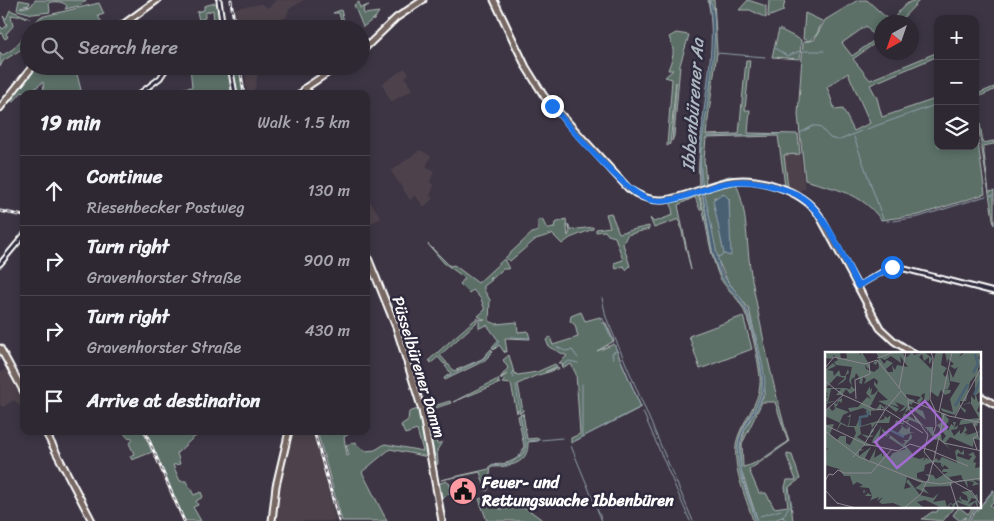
<!DOCTYPE html>
<meta charset="utf-8">
<style>
body{margin:0;font-family:Sriracha,sans-serif;background:#36303b;color:#f1f3f6}
.controls{position:absolute;right:15px;top:15px;display:grid;overflow:hidden;border-radius:10px;box-shadow:0 2px 8px #0003}
.controls button{width:45px;height:45px;display:grid;place-items:center;padding:0;border:0;border-bottom:1px solid #49444e;background:#2e2833;color:#f1f3f6;font:25px sans-serif}
.compass{position:absolute;left:874px;top:15px;width:45px;height:45px;border-radius:50%;background:#2e2833;box-shadow:0 2px 8px #0003;rotate:220deg}
.stop{position:absolute;width:15px;height:15px;margin:-11px;border:4px solid #1a73e8;border-radius:50%;background:#fff}
.stop.end{background:#1a73e8;border-color:#fff;box-shadow:0 1px 5px #0008}
.list{margin:0;padding:0;list-style:none}
h2{display:flex;justify-content:space-between;align-items:center;height:65px;margin:0;padding:0 20px;font-size:21px}
h2 small{font-size:16px;font-weight:400;color:#a7a6ac}
.list li{display:grid;grid-template-columns:32px 1fr auto;gap:15px;align-items:center;box-sizing:border-box;height:70px;padding:0 20px;border-top:1px solid #49444e}
.list b{display:block;font-size:19px;white-space:nowrap}
.list p{margin:0;font-size:16px;white-space:nowrap;color:#a7a6ac}
.list em{font-size:16px;font-style:normal;color:#a7a6ac}
.icon{flex:none;width:28px;height:28px;fill:none;stroke:currentColor;stroke-width:2;stroke-linecap:round;stroke-linejoin:round}
.map{position:relative;flex:none;width:994px;height:521px;overflow:hidden}
.search{position:absolute;background:#2e2833;box-shadow:0 2px 8px #0003;left:20px;top:20px;width:350px;height:55px;display:flex;align-items:center;gap:12px;box-sizing:border-box;padding:0 18px;border-radius:28px;color:#a7a6ac;font-size:19px}
.panel{position:absolute;background:#2e2833;box-shadow:0 2px 8px #0003;left:20px;top:90px;width:350px;height:345px;border-radius:10px}
.map>svg:first-child{display:block}
.built{fill:#4d424c}
.green{fill:#5c6f68;stroke:#aeb7b4;fill-rule:evenodd}
.water{fill:#496173;stroke:#92a0ab}
.lines{fill:none;stroke-linecap:round;stroke-linejoin:round}
.stream{stroke:#92a0ab;stroke-width:1}
.minor-casing{stroke:#fff;stroke-width:7}
.major-casing{stroke:#fff;stroke-width:9}
.minor{stroke:#2f2a3d;stroke-width:3}
.major{stroke:#776864;stroke-width:5}
.rail-casing{stroke:#fff;stroke-width:3}
.rail{stroke:#2f2a3d;stroke-width:1;stroke-dasharray:4;stroke-linecap:butt}
.route{stroke:#1a73e8;stroke-width:6}
.labels{text-anchor:middle;dominant-baseline:central;stroke-width:5;stroke-linejoin:round;paint-order:stroke}
.street-label{font-size:16px;fill:#fff;stroke:#2f2a3d}
.poi-label{font-size:16px;font-weight:bold;fill:#fff;stroke:#2f2a3d;text-anchor:start}
.water-label{font-size:18px;font-style:italic;fill:#adb8c0;stroke:#2f2a3d}
.inset-river{fill:none;stroke:#496173;stroke-width:2.5}
.inset-road{fill:none;stroke:#8b868f;stroke-width:1}
.view{fill:#a36bd2;fill-opacity:0.15;stroke:#a36bd2;stroke-width:2.5}
.inset-edge{fill:none;stroke:#fff;stroke-width:2.5}
</style>
<div class="map">
<svg width="994" height="521" viewBox="0 0 994 521">
<rect width="100%" height="100%" fill="#3d3544"/>
<filter id="ink" filterUnits="userSpaceOnUse"><feTurbulence type="fractalNoise" baseFrequency=".02" numOctaves="2"/><feDisplacementMap in="SourceGraphic" scale="10" xChannelSelector="R" yChannelSelector="G"/><feConvolveMatrix kernelMatrix="1 2 1 2 8 2 1 2 1" color-interpolation-filters="sRGB"/></filter>
<g filter="url(#ink)">
<path class="built" d="M 276,0 L 304,0 L 289,9 L 286,18 L 237,25 L 235,8 L 262,4 L 268,8 Z
M 405,68 L 409,74 L 405,77 L 412,90 L 391,102 L 382,84 Z
M 259,69 L 254,92 L 247,92 L 245,71 Z
M 420,150 L 431,156 L 426,167 L 434,171 L 430,182 L 434,185 L 430,196 L 433,198 L 424,207 L 415,195 L 410,200 L 391,171 Z
M 800,154 L 804,183 L 806,188 L 798,191 L 788,187 L 784,155 Z
M 370,201 L 381,218 L 368,225 L 366,203 Z
M 8,368 L 24,398 L 24,410 L 14,400 L 3,407 L 0,405 L 0,372 Z
M 143,431 L 146,431 L 186,521 L 183,521 L 175,508 Z
M 292,431 L 313,431 L 336,521 L 275,521 L 283,468 Z"/>
<path class="green" d="M 19,0 L 30,2 L 29,5 L 20,7 L 21,8 L 31,6 L 35,0 L 87,0 L 79,6 L 65,9 L 67,6 C 63,1 54,1 49,3 L 50,12 L 33,14 L 17,10 Z
M 708,0 L 714,0 L 717,52 L 706,135 L 739,134 L 746,60 L 750,60 L 745,110 L 750,110 L 748,133 L 798,134 L 800,154 L 784,155 L 788,187 L 785,186 L 778,136 L 706,138 L 704,160 L 706,183 L 729,176 L 746,178 L 726,179 L 699,188 C 695,126 721,62 708,0 Z
M 748,0 L 766,6 L 766,18 L 750,10 L 739,10 Z
M 769,0 L 785,0 L 783,11 L 768,17 Z
M 858,0 L 867,0 L 891,22 C 900,11 905,0 920,0 L 899,22 L 882,22 L 881,39 L 853,59 L 870,80 L 938,52 L 938,56 L 870,85 L 877,98 L 882,117 L 938,98 L 938,146 L 975,146 L 975,120 L 985,194 L 919,215 L 881,220 C 861,192 837,190 805,180 L 798,115 L 803,42 L 814,40 L 825,20 ZM 866,26 L 876,39 L 852,56 L 842,43 ZM 848,73 L 870,123 L 854,131 L 843,109 L 835,110 L 827,87 Z
M 359,2 L 360,8 L 369,5 L 363,8 L 364,14 L 379,12 L 373,21 L 376,17 L 363,27 L 354,5 Z
M 99,3 L 104,14 L 98,16 L 106,29 L 31,29 L 40,17 Z
M 215,3 L 218,4 L 220,24 L 207,26 L 206,23 L 214,22 L 213,10 L 205,13 L 205,18 L 199,20 L 197,12 L 204,10 L 204,6 Z
M 10,10 L 30,18 L 11,15 L 13,26 L 6,34 L 8,37 L 5,39 L 0,31 L 0,26 L 3,29 L 7,25 L 3,16 L 6,19 Z
M 341,10 L 346,29 L 319,29 L 319,26 L 341,21 L 339,13 L 333,13 Z
M 805,13 L 822,21 L 817,34 L 809,41 L 803,39 Z
M 779,29 L 801,40 L 800,59 L 772,57 Z
M 29,31 L 29,56 L 25,47 L 3,61 L 0,67 L 0,52 L 3,55 L 13,49 Z
M 676,33 L 689,35 L 680,65 L 674,136 L 672,141 L 676,82 L 670,144 L 667,146 L 672,79 L 665,77 L 673,70 L 668,70 C 673,56 676,53 669,37 Z
M 38,66 L 45,66 L 49,70 L 53,66 L 75,66 L 82,94 L 44,94 L 43,82 L 28,94 L 22,92 L 13,102 L 10,100 Z
M 190,66 L 227,66 L 232,94 L 177,94 L 177,89 L 192,87 Z
M 232,66 L 239,66 L 243,94 L 237,94 Z
M 994,87 L 994,90 L 976,98 L 983,143 L 994,141 L 994,144 L 983,146 L 989,192 L 994,191 L 994,225 L 975,106 L 975,95 Z
M 736,183 C 748,211 746,244 751,274 C 761,330 773,387 789,442 L 749,470 L 759,493 L 766,493 L 774,508 L 788,506 L 785,487 L 787,480 L 796,480 L 787,457 L 787,454 L 792,455 L 800,479 L 789,487 L 793,521 L 786,521 L 783,517 L 771,521 L 758,521 L 741,470 L 740,451 L 745,429 L 765,393 L 763,369 L 749,309 L 727,280 L 717,258 L 704,192 L 708,190 L 710,192 L 712,189 ZM 714,197 L 729,199 L 729,256 L 723,249 ZM 762,402 L 775,402 L 788,442 C 773,450 760,464 743,467 L 742,444 Z
M 702,192 C 707,217 709,247 718,270 C 724,284 735,292 743,304 C 751,319 760,359 762,377 C 765,405 744,416 739,440 C 734,468 748,494 756,521 L 753,521 C 746,496 731,467 737,440 C 743,418 762,402 760,377 C 758,358 750,319 741,305 C 734,293 721,285 717,271 C 708,246 706,219 699,193 Z
M 698,194 L 702,208 L 700,210 L 695,197 L 678,205 L 691,270 L 679,219 L 654,228 L 650,218 L 654,222 L 673,215 L 671,203 Z
M 611,213 L 619,233 L 649,226 L 649,229 L 627,235 L 623,244 L 630,266 L 626,270 L 624,266 L 616,269 L 614,263 L 623,260 L 615,237 L 608,235 L 605,231 L 596,232 L 596,229 L 610,227 L 606,214 Z
M 542,219 L 547,229 L 554,228 L 555,223 L 566,219 L 568,236 L 570,231 L 568,225 L 571,230 L 593,227 L 593,229 L 570,238 L 562,244 L 552,234 L 536,239 L 510,261 L 505,258 L 532,233 L 538,231 L 538,221 Z
M 428,244 L 450,266 L 454,265 L 478,283 L 504,259 L 509,269 L 503,269 L 492,279 L 491,277 L 489,279 L 492,280 L 484,286 L 484,290 L 490,300 L 489,321 L 496,324 L 517,322 L 518,332 L 528,331 L 530,339 L 505,338 L 507,352 L 504,351 L 505,353 L 499,345 L 494,350 L 492,347 L 498,340 L 487,325 L 479,328 L 479,319 L 485,320 L 478,316 L 485,310 L 481,299 L 473,290 L 469,293 L 460,284 L 465,278 L 444,263 Z
M 581,312 L 585,321 L 600,317 L 602,323 L 606,323 L 614,341 L 597,351 L 614,344 L 641,407 L 571,443 L 571,438 L 580,434 L 576,374 L 571,364 L 563,368 L 562,363 L 559,363 L 567,356 L 549,347 L 546,340 L 550,337 L 553,345 L 578,337 L 575,325 L 570,321 L 571,316 Z
M 743,316 L 752,349 L 700,369 L 689,336 Z
M 477,318 L 477,322 L 440,355 L 447,363 L 444,364 L 438,357 L 431,363 L 429,360 C 447,344 459,333 477,318 Z
M 491,349 L 493,352 L 484,361 L 445,380 L 444,378 L 451,373 L 445,366 L 448,364 L 454,371 L 482,359 Z
M 509,355 L 514,373 L 518,375 L 537,372 L 555,364 L 557,366 L 545,372 L 558,367 L 559,369 L 535,376 L 518,384 L 523,411 L 520,413 L 518,410 L 517,413 L 511,384 L 502,383 L 505,380 L 500,379 L 507,374 L 500,378 L 508,368 L 503,360 Z
M 498,379 L 499,381 L 497,383 L 500,383 L 453,402 Z
M 450,401 L 451,403 L 426,411 L 437,444 L 442,442 L 437,450 L 438,463 L 437,465 L 424,409 Z
M 418,409 L 428,457 L 390,449 L 362,472 L 387,521 L 342,521 L 317,431 L 354,431 L 344,437 L 347,456 L 349,455 L 346,445 L 356,442 L 357,445 L 365,451 L 375,450 L 385,444 L 423,451 L 417,430 L 405,434 L 401,425 L 408,420 L 409,412 Z
M 523,413 L 527,439 L 539,438 L 538,441 L 528,442 C 529,464 510,467 491,467 L 488,490 L 486,491 L 480,472 L 441,480 L 489,469 L 491,465 C 504,464 521,462 524,446 L 518,416 L 521,414 L 523,416 Z
M 122,431 L 143,431 L 152,452 L 132,460 L 130,456 L 134,454 L 129,443 L 133,440 L 131,437 L 128,438 Z
M 146,431 L 206,431 L 193,438 L 177,453 L 180,464 L 173,465 L 180,481 L 186,481 L 194,495 L 201,492 L 203,497 L 196,501 L 198,505 L 193,507 L 201,521 L 186,521 L 183,517 Z
M 446,481 L 450,484 L 451,492 L 442,499 L 444,508 L 442,507 L 438,484 Z
M 994,490 L 994,501 L 990,505 L 994,508 L 994,521 L 968,521 Z
M 490,495 L 500,509 L 526,508 L 544,521 L 487,521 L 479,499 Z
M 939,507 L 954,507 L 943,521 L 922,519 L 932,512 L 937,512 Z
M 959,507 L 968,514 L 972,509 L 971,507 L 977,507 L 966,521 L 963,521 L 966,517 L 960,521 L 953,515 Z"/>
<path class="water" d="M 709,0 C 725,17 703,125 701,152 C 700,164 701,175 703,187 L 701,188 C 694,125 719,63 709,0 Z
M 702,192 L 705,195 L 720,269 C 726,283 737,291 744,303 C 752,317 765,369 765,384 C 763,402 753,414 745,429 C 731,458 748,493 758,521 L 756,521 C 749,495 733,467 739,440 C 745,417 765,403 762,377 C 761,361 752,321 744,307 C 737,294 724,285 718,270 C 709,246 708,217 702,192 Z
M 723,193 L 729,199 L 731,256 L 724,254 L 723,249 L 713,200 Z"/>
<g class="lines">
<path class="stream" d="M 775,48 L 787,56 L 800,51
M 802,51 L 824,51
M 717,53 L 765,57
M 864,130 L 938,104
M 800,133 L 813,126 L 819,126 L 830,138 L 838,140
M 707,137 L 779,134
M 854,137 L 883,219
M 840,140 L 861,131
M 990,196 L 994,195
M 887,221 L 889,221
M 893,221 L 919,217 L 986,196
M 718,257 L 724,254
M 602,298 L 606,317 L 693,521
M 602,317 L 613,342
M 510,337 L 530,338
M 557,347 L 565,351 L 572,350 L 578,358
M 494,349 L 499,341
M 899,353 L 903,350 L 907,354
M 613,359 L 612,353 L 616,351
M 563,365 L 569,361 L 578,363
M 512,373 L 514,378
M 447,377 L 483,359 L 492,351
M 582,384 L 582,437
M 516,385 L 517,392
M 517,393 L 520,412
M 643,412 L 690,521
M 613,422 L 638,409 L 640,405 L 614,344
M 541,440 L 562,438
M 529,441 L 537,440
M 573,442 L 610,423
M 571,446 L 602,521
M 491,466 L 510,464 L 524,453 L 526,444 L 520,415
M 980,506 L 993,490
M 760,516 L 781,510
M 782,519 L 788,508 L 792,506 L 788,488
M 968,521 L 979,507"/>
<g class="minor-casing">
<path id="minor" d="M 219,0 L 223,29
M 230,66 L 235,94
M 139,94 L 160,78 L 168,66
M 299,94 L 305,88
M 0,264 L 24,235
M 858,286 L 887,269 L 897,267 L 994,292"/>
</g>
<g class="major-casing">
<path id="major" d="M 494,0 L 526,67 L 544,96 L 628,188 C 661,215 691,189 726,182 C 756,175 802,190 819,215 L 880,328 L 894,341 L 914,354
M 117,29 L 157,0
M 361,52 L 396,18 L 423,0
M 310,94 L 305,88 L 338,66
M 0,108 L 33,66
M 366,253 L 396,327 L 422,410 L 442,521
M 0,348 L 24,392
M 980,396 L 994,404
M 45,431 L 92,521
M 272,521 L 276,486 L 289,431"/>
</g>
<use href="#minor" class="minor"/>
<use href="#major" class="major"/>
<g class="rail-casing">
<path id="rail" d="M 231,0 L 235,29
M 240,66 L 244,94
M 0,211 L 24,216
M 145,431 L 184,521
M 314,431 L 339,521"/>
</g>
<use href="#rail" class="rail"/>
</g>
</g>
<g class="lines" filter="url(#ink)">
<path class="route" d="M 552,106 C 567,125 627,193 647,199 C 668,206 689,194 709,188 C 730,180 747,180 768,185 C 779,188 791,190 801,197 C 826,213 844,259 858,286 L 892,267"/>
</g>
<defs>
<g id="civic-disc" transform="scale(1.4375)"><circle r="9.5" fill="#ff9aa2" stroke="#2f2a3d"/><path d="M-.6-6.5H3V-4.5H.6V-3L4-1V1h2V6H-6V1h2V-1L-.6-3ZM-1.2 2.5V6h2.4V2.5Z" fill="#111"/></g>
</defs>
<g fill-rule="evenodd">
<use href="#civic-disc" x="463" y="491"/>
</g>
<g class="labels">
<g class="street-label">
<text transform="translate(419 367) rotate(73)">Püsselbürener Damm</text>
</g>
<g class="poi-label">
<text x="482" y="482">Feuer- und<tspan x="482" dy="18">Rettungswache Ibbenbüren</tspan></text>
</g>
<g class="water-label">
<text transform="translate(693 105) rotate(-86)">Ibbenbürener Aa</text>
</g>
</g>
<g transform="translate(825 352)">
<rect width="156" height="156" fill="#3d3544"/>
<path d="M 2,0 L 15,0 L 16,7 L 22,6 L 21,0 L 34,0 L 35,3 L 37,0 L 45,14 L 43,17 L 40,12 L 41,17 L 49,20 L 54,16 L 53,9 L 51,13 L 48,11 L 54,7 L 51,0 L 77,0 L 81,5 L 84,4 L 81,0 L 84,3 L 87,0 L 89,3 L 99,0 L 107,6 L 107,7 L 106,9 L 106,10 L 104,12 L 104,5 L 99,9 L 97,2 L 94,5 L 106,17 L 111,0 L 118,0 L 116,13 L 122,16 L 118,22 L 120,25 L 123,21 L 125,32 L 123,37 L 117,37 L 126,38 L 125,41 L 120,43 L 116,38 L 113,45 L 105,39 L 104,49 L 99,48 L 100,41 L 96,43 L 98,47 L 94,52 L 92,49 L 96,45 L 81,42 L 81,46 L 90,48 L 86,53 L 83,51 L 84,54 L 98,59 L 101,68 L 86,56 L 80,61 L 82,54 L 79,58 L 74,60 L 80,54 L 70,50 L 74,55 L 64,52 L 74,57 L 71,60 L 62,53 L 60,58 L 56,55 L 56,58 L 46,59 L 46,64 L 41,60 L 38,64 L 42,58 L 38,56 L 25,60 L 23,56 L 33,55 L 42,45 L 46,47 L 41,41 L 45,34 L 45,38 L 47,36 L 46,43 L 49,42 L 53,38 L 49,33 L 49,29 L 52,33 L 53,29 L 49,26 L 39,32 L 41,27 L 38,25 L 37,32 L 34,31 L 35,27 L 30,28 L 34,25 L 31,21 L 29,28 L 29,25 L 26,28 L 27,34 L 24,29 L 27,15 L 11,13 L 9,10 L 13,8 L 9,3 L 8,4 L 9,5 L 8,7 L 0,6 ZM 66,4 L 76,11 L 75,4 L 83,15 L 72,13 L 70,18 L 67,13 L 68,20 L 63,20 L 61,17 L 68,11 L 62,8 L 59,12 L 55,6 L 60,8 ZM 53,39 L 63,48 L 53,49 L 61,53 L 60,56 L 55,52 L 51,58 L 45,55 ZM 120,0 L 137,0 L 134,5 L 139,1 L 156,0 L 153,6 L 156,9 L 153,17 L 156,29 L 155,40 L 151,43 L 153,50 L 156,49 L 152,59 L 157,62 L 152,74 L 149,75 L 147,71 L 134,73 L 136,68 L 154,66 L 145,50 L 135,54 L 141,58 L 140,61 L 135,55 L 130,63 L 117,59 L 116,56 L 128,60 L 125,47 L 135,31 L 125,29 L 124,16 L 128,26 L 133,15 L 130,17 L 125,14 L 129,12 L 123,7 L 122,11 ZM 150,24 L 150,48 L 146,44 L 146,51 L 135,53 L 135,49 L 141,49 L 145,30 ZM 8,11 L 11,14 L 2,18 L 8,19 L 9,24 L 14,18 L 16,24 L 20,24 L 23,17 L 24,21 L 21,23 L 21,27 L 18,30 L 12,33 L 20,26 L 12,24 L 1,36 L 21,36 L 27,38 L 25,37 L 26,34 L 31,38 L 25,42 L 21,37 L 17,43 L 11,43 L 16,37 L 6,37 L 3,50 L 10,49 L 1,52 L 2,56 L 0,52 L 3,50 L 0,49 L 3,44 L 0,43 L 3,42 L 0,39 L 0,18 ZM 17,46 L 17,49 L 14,48 L 17,49 L 16,51 L 14,49 L 12,54 L 10,55 L 24,60 L 18,63 L 15,70 L 23,74 L 25,65 L 22,65 L 26,62 L 24,74 L 31,74 L 35,65 L 36,74 L 59,67 L 60,64 L 57,63 L 56,62 L 60,64 L 62,66 L 66,63 L 64,71 L 50,71 L 79,94 L 76,90 L 79,92 L 80,89 L 78,88 L 83,88 L 86,81 L 78,84 L 73,81 L 77,75 L 76,74 L 78,72 L 70,72 L 71,68 L 78,71 L 78,68 L 80,69 L 77,74 L 81,77 L 83,72 L 80,70 L 84,67 L 77,67 L 79,61 L 90,68 L 89,64 L 90,64 L 100,75 L 108,75 L 108,82 L 116,82 L 117,89 L 121,84 L 112,73 L 117,70 L 116,61 L 123,62 L 120,63 L 124,68 L 122,71 L 128,68 L 121,72 L 123,79 L 126,72 L 129,74 L 128,70 L 131,70 L 129,76 L 133,73 L 132,77 L 126,78 L 129,84 L 135,78 L 135,82 L 138,80 L 140,74 L 142,78 L 139,81 L 143,82 L 139,84 L 155,79 L 152,82 L 156,88 L 149,87 L 148,95 L 125,85 L 120,91 L 125,97 L 114,87 L 110,88 L 103,78 L 102,79 L 103,83 L 102,83 L 102,77 L 97,73 L 85,68 L 82,70 L 84,71 L 81,78 L 85,74 L 85,80 L 90,81 L 86,81 L 87,86 L 80,93 L 87,101 L 87,104 L 79,94 L 88,105 L 95,107 L 100,105 L 98,109 L 101,106 L 108,109 L 111,106 L 114,109 L 117,105 L 132,111 L 130,99 L 133,97 L 136,101 L 139,98 L 139,103 L 133,101 L 132,104 L 144,108 L 147,104 L 143,103 L 148,100 L 151,105 L 148,110 L 156,112 L 151,111 L 150,116 L 156,115 L 157,129 L 148,128 L 154,132 L 147,134 L 149,130 L 142,129 L 143,136 L 139,129 L 129,131 L 134,129 L 133,124 L 134,128 L 138,128 L 136,123 L 124,125 L 128,131 L 125,134 L 98,135 L 104,142 L 90,136 L 97,131 L 82,125 L 79,137 L 86,135 L 81,130 L 83,127 L 95,143 L 108,146 L 114,141 L 108,150 L 120,148 L 122,155 L 125,151 L 128,152 L 133,148 L 137,150 L 134,146 L 136,144 L 136,147 L 143,149 L 142,144 L 136,140 L 148,138 L 146,140 L 149,144 L 152,142 L 153,148 L 147,146 L 143,152 L 152,148 L 153,155 L 148,156 L 152,155 L 150,150 L 145,155 L 132,150 L 135,156 L 130,152 L 130,154 L 126,156 L 128,153 L 125,152 L 124,156 L 117,156 L 100,148 L 92,150 L 99,156 L 80,156 L 68,151 L 57,152 L 54,150 L 58,145 L 52,149 L 54,145 L 46,148 L 44,152 L 47,144 L 40,144 L 43,141 L 40,139 L 39,142 L 38,139 L 39,138 L 47,144 L 44,136 L 34,135 L 38,133 L 32,130 L 28,133 L 25,124 L 19,124 L 14,117 L 0,113 L 0,98 L 4,97 L 0,96 L 0,73 L 9,72 L 5,82 L 12,88 L 15,84 L 21,84 L 21,91 L 25,93 L 31,81 L 29,75 L 23,75 L 21,83 L 23,75 L 16,72 L 11,80 L 15,71 L 0,64 L 1,59 L 4,55 L 7,59 L 10,57 L 9,51 L 12,52 L 13,48 ZM 46,72 L 47,76 L 50,72 L 56,75 L 48,87 L 47,91 L 53,91 L 56,75 L 59,83 L 63,85 L 61,82 L 65,83 L 64,86 L 81,97 L 68,101 L 64,106 L 59,102 L 57,105 L 57,101 L 49,106 L 51,96 L 44,109 L 40,106 L 46,95 L 34,104 L 34,99 L 39,98 L 35,97 L 37,94 L 47,94 L 32,85 L 36,82 L 42,86 L 49,84 L 44,83 L 49,79 L 48,76 L 46,78 L 42,74 L 46,78 L 44,84 L 36,82 L 35,75 ZM 108,110 L 116,111 L 116,115 L 118,112 L 117,116 L 120,113 L 124,117 L 118,117 L 117,120 L 123,120 L 111,127 L 108,123 L 100,122 L 104,125 L 101,130 L 92,126 L 92,121 L 99,119 L 100,113 Z" fill="#5c6f68" fill-rule="evenodd"/>
<path class="inset-river" d="M 148,21 L 153,12 L 150,2M 149,43 L 157,25M 130,54 L 143,32M 35,74 L 35,65 L 42,64 L 44,59M 63,77 L 79,85"/>
<path class="inset-road" d="M 106,0 L 108,6 L 105,47 L 110,58 L 111,74 L 108,82M 52,6 L 70,0M 0,16 L 9,5 L 40,12 L 52,8 L 76,38M 0,29 L 18,43 L 49,57 L 60,58M 74,36 L 81,0M 76,39 L 84,48 L 124,64 L 157,71M 31,47 L 30,28 L 45,22 L 44,11M 83,48 L 84,57 L 103,83 L 99,100 L 108,111M 60,58 L 76,39M 61,58 L 98,81M 0,59 L 18,43M 114,60 L 127,0M 130,65 L 157,14M 0,73 L 40,92M 0,79 L 34,105 L 94,129 L 115,132 L 157,126M 114,87 L 119,91 L 157,99M 40,91 L 60,58M 41,92 L 73,99 L 85,92 L 111,100M 152,98 L 148,86 L 153,84 L 149,72 L 157,65M 109,100 L 143,114M 28,105 L 40,92M 107,110 L 122,126M 108,112 L 119,62M 122,126 L 147,140 L 157,155M 0,129 L 4,122 L 8,123 L 13,118 L 19,121 L 46,121 L 67,97M 103,129 L 108,110M 125,131 L 133,156M 0,138 L 13,152M 12,151 L 31,156M 79,156 L 96,142 L 102,129"/>
<path class="view" d="M 100,49 L 122,75 L 72,116 L 50,90 Z"/>
<rect width="156" height="156" class="inset-edge"/>
</g>
</svg>
<div class="controls">
<button>+</button>
<button>−</button>
<button><svg class="icon" aria-label="layers" viewBox="0 0 24 24"><path d="M12 4l9 5-9 5-9-5zM3 14l9 5 9-5"/></svg></button>
</div>
<svg class="compass" viewBox="-18 -18 36 36"><path d="M0-13l5 13h-10z" fill="#e53935"/><path d="M0 13l5-13h-10z" fill="#a7a6ac"/></svg>
<div class="stop" style="left:892px;top:267px"></div>
<div class="stop end" style="left:552px;top:106px"></div>
<div class="search"><svg class="icon" aria-label="search" viewBox="0 0 24 24"><circle cx="10" cy="10" r="6"/><path d="M15 15l6 6"/></svg>Search here</div>
<section class="panel">
<h2>19 min<small>Walk · 1.5 km</small></h2>
<ul class="list">
<li><svg class="icon" aria-label="ahead" viewBox="0 0 24 24"><path d="M12 20V5M6 11l6-6 6 6"/></svg><div><b>Continue</b><p>Riesenbecker Postweg</p></div><em>130 m</em></li>
<li><svg class="icon" aria-label="right" viewBox="0 0 24 24"><path d="M7 20v-9h11M14 6l5 5-5 5"/></svg><div><b>Turn right</b><p>Gravenhorster Straße</p></div><em>900 m</em></li>
<li><svg class="icon" aria-label="right" viewBox="0 0 24 24"><path d="M7 20v-9h11M14 6l5 5-5 5"/></svg><div><b>Turn right</b><p>Gravenhorster Straße</p></div><em>430 m</em></li>
<li><svg class="icon" aria-label="arrive" viewBox="0 0 24 24"><path d="M6 21V4h12l-3 4 3 4H6"/></svg><div><b>Arrive at destination</b></div></li>
</ul>
</section>
</div>
